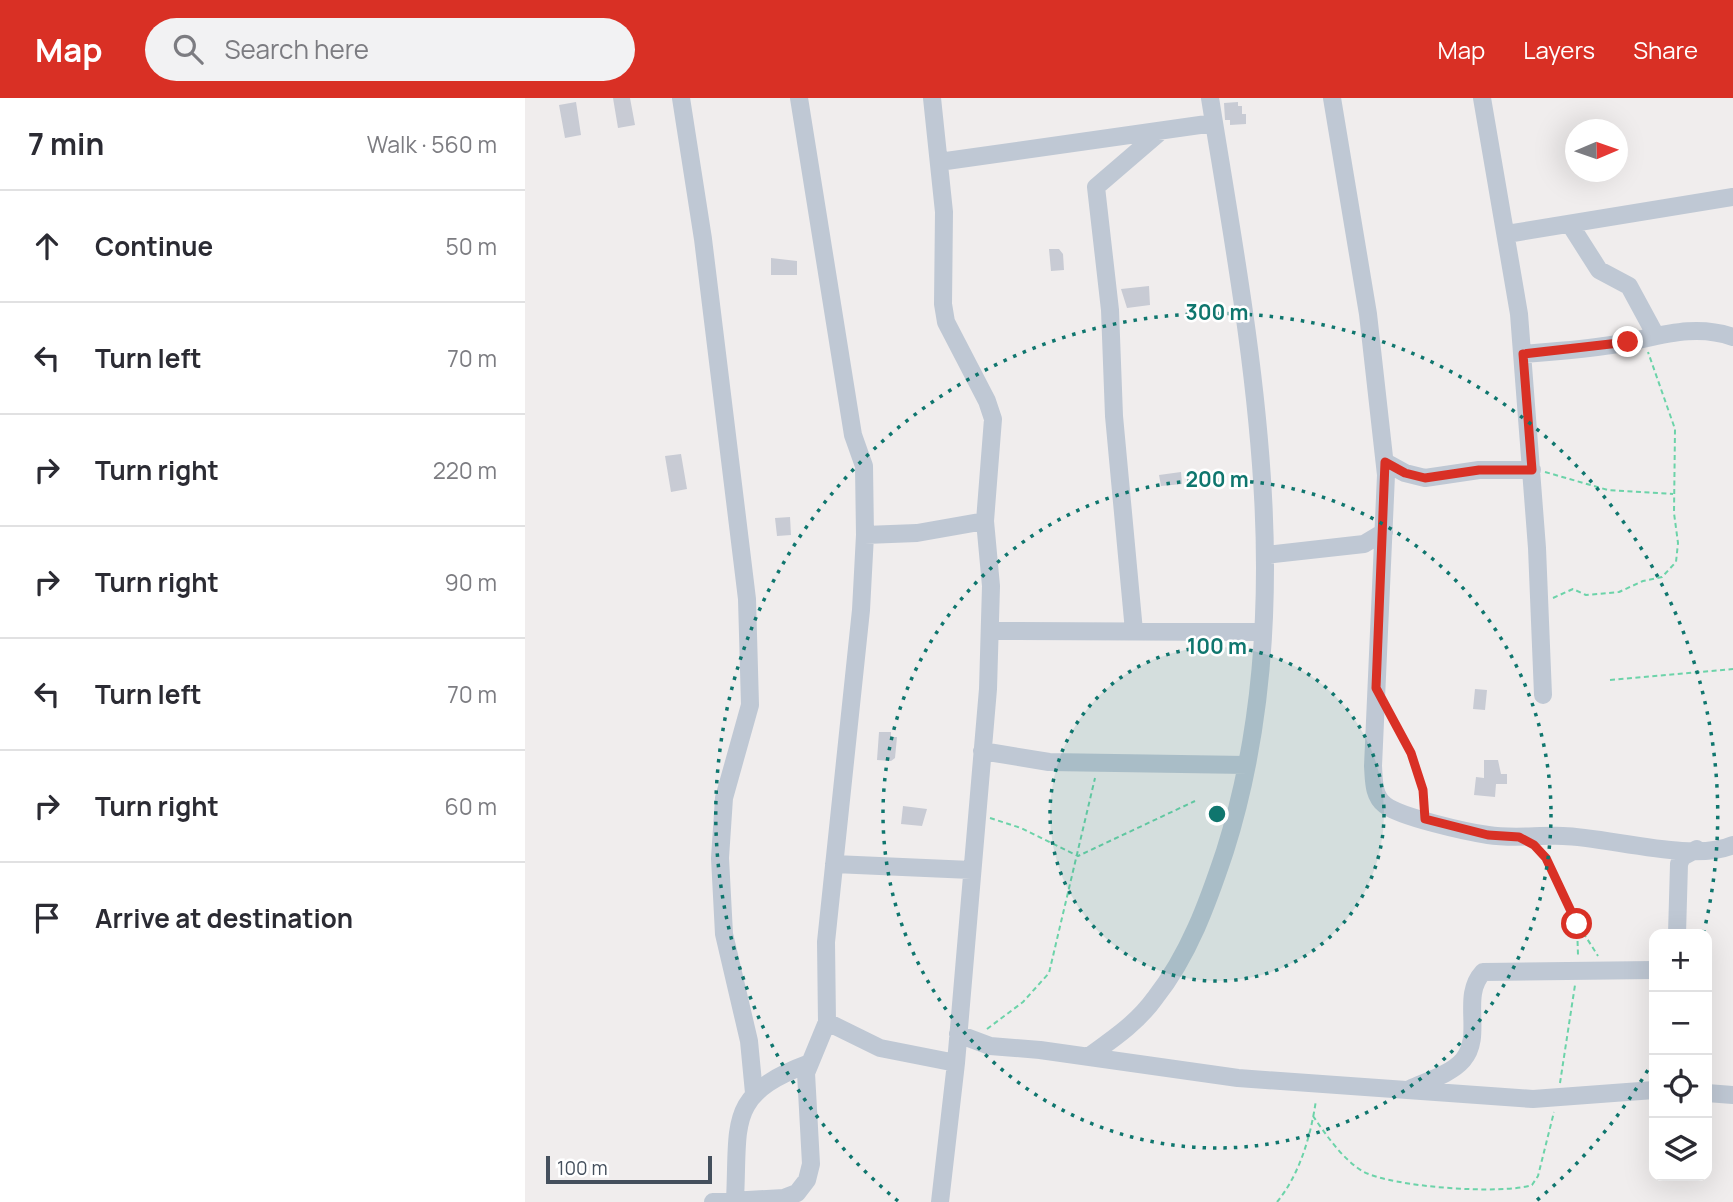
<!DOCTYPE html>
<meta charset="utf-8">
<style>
body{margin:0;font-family:Manrope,sans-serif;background:#f2f2f3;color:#2b2b33}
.controls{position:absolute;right:21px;bottom:21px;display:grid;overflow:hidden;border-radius:14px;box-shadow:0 7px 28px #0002}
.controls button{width:63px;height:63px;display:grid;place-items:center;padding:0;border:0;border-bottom:2px solid #e1e1e2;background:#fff;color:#2b2b33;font:35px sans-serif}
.compass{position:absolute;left:1040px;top:21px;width:63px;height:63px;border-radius:50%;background:#fff;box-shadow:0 7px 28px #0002;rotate:88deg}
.scale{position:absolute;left:21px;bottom:18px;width:166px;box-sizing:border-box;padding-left:7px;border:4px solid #444f5c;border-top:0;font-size:19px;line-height:24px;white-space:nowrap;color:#444f5c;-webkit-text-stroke:5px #fff;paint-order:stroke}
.stop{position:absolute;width:21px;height:21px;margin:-16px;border:5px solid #d93025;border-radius:50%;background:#fff}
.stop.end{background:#d93025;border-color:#fff;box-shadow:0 2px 7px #0008}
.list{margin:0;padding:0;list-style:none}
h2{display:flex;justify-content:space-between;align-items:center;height:91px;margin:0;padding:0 28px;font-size:30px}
h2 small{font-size:23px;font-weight:400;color:#7c7c81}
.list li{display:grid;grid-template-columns:46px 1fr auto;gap:21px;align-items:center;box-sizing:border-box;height:112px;padding:0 28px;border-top:2px solid #e1e1e2}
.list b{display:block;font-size:26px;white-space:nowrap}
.list em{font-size:23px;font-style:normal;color:#7c7c81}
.icon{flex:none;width:38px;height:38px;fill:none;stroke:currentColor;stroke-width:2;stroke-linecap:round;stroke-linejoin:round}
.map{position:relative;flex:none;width:1208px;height:1104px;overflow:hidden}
header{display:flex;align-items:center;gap:42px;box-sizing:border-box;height:98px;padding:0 35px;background:#d93025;color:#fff}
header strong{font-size:33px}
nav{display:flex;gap:38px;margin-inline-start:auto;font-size:24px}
.search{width:490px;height:63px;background:#f2f2f3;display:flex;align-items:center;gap:18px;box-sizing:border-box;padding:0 24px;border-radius:38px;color:#7c7c81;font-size:26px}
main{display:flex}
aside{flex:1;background:#fff}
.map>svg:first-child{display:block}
.building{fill:#c8cbd4}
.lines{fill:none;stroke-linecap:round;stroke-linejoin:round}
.path{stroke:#6cd3a9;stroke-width:2;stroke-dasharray:5 3.5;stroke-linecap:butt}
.minor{stroke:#bfc8d4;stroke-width:18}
.route{stroke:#d93025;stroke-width:9}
.ring{fill:none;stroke:#0f766e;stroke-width:3.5;stroke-dasharray:3.5 7}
.centre{fill:#0f766e;stroke:#fff;stroke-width:3.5}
.ring-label{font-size:21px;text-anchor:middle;font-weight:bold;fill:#0f766e;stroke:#fff;stroke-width:5;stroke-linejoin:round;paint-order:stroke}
</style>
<header>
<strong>Map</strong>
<div class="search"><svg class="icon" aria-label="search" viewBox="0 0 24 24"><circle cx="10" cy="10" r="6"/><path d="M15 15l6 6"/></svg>Search here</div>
<nav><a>Map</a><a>Layers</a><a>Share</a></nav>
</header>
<main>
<aside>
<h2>7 min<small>Walk · 560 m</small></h2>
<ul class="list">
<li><svg class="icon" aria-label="ahead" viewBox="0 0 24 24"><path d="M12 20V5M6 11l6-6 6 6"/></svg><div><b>Continue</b></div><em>50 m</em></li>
<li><svg class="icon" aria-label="left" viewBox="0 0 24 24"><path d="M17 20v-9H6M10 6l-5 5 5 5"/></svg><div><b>Turn left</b></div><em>70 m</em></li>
<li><svg class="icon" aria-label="right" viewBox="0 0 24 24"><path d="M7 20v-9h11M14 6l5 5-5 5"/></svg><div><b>Turn right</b></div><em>220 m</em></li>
<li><svg class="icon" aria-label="right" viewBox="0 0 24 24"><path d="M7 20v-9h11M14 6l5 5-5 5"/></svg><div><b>Turn right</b></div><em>90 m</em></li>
<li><svg class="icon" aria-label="left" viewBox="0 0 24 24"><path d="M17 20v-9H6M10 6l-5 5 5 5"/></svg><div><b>Turn left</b></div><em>70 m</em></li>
<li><svg class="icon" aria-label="right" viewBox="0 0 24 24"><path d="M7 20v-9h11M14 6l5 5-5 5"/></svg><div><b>Turn right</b></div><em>60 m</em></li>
<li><svg class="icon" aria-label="arrive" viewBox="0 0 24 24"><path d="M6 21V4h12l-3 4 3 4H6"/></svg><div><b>Arrive at destination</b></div></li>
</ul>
</aside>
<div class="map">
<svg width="1208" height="1104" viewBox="0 0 1208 1104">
<rect width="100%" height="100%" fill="#f0eded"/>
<path class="building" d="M 88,0 L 105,0 L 110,27 L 93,30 Z
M 51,4 L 56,37 L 40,40 L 34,7 Z
M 713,4 L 713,8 L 717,8 L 717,16 L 721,16 L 721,26 L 705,27 L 705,22 L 700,22 L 699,5 Z
M 524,151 L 534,151 L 538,156 L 539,172 L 526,173 Z
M 246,160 L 272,163 L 272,177 L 246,177 Z
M 624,188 L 625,207 L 602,210 L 596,191 Z
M 156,356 L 162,391 L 146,394 L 140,358 Z
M 656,374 L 657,386 L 636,388 L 634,377 Z
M 265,419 L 266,437 L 252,438 L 250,420 Z
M 950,591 L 962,592 L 960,612 L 948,611 Z
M 354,634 L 366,634 L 366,639 L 372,639 L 370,660 L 366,663 L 352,662 Z
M 959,662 L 973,662 L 976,676 L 982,676 L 982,686 L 971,686 L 970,699 L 949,697 L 951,679 L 959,680 Z
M 378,708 L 402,711 L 397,728 L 376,726 Z"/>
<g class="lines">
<path class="path" d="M 1020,374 L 1083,392 L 1148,396
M 1028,500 L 1048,491 L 1061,497 L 1094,494 L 1118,483 L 1137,479 L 1151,464 L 1153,445 L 1149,415 L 1150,331 L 1123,254
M 1085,582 L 1208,571
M 865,614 L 886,655 L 899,706
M 465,720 L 496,730 L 553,758 L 670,703
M 1015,752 L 1042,809 L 1073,858
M 1052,826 L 1053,857
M 462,931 L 498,904 L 524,875 L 570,680
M 1035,985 L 1050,887
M 788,1018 C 801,1037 819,1063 839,1074 C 868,1089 977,1097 1007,1087 L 1013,1078 L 1029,1014
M 752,1104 C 775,1076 786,1037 791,1002"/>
<path class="minor" d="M 156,0 L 178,141 L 222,501 L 225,607 L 199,700 L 195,760 L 199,836 L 224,943 L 229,995
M 407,0 L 419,114 L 418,206 L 421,224 L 462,303 L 468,321 L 460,423 L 466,488 L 463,591 L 431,965 L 415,1104
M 807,0 L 843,216 L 861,377 L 848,668 C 849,682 848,698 860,707 C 875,719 942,734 963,737 C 988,741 1013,737 1038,738 C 1083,739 1169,765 1208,747
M 957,0 L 994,216 L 1012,450 L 1018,597
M 414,64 L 689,25
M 1046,128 L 1074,172 L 1104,188 L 1130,236
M 982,136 L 1208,99
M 998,256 C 1025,254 1052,252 1079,248 C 1123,243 1164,223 1208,239
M 860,364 L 880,375 L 900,380 L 954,372 L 1007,372
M 340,437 L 392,435 L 460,423
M 741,457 L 839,446 L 859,434
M 467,533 L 737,534
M 609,533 L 589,318 L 585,212 L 571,89 L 635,34
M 457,653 L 524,664 L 722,667
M 309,766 L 446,772
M 1152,836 L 1154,766 L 1157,759 L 1172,751
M 302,924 L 355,950 L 431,965
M 433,936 L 465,948 L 515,952 L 713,980 L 1008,1001 L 1129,992
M 563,959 C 588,941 612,925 630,900 C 664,857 683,804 700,753 C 778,507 725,248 685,0
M 885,991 C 902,983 926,976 938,962 C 959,937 935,899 958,874 L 1129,872
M 1182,995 L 1208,997
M 210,1102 C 214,1024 201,996 285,965
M 188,1104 L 259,1100 L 272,1095 L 282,1082 L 286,1066 L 281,975 L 302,924 L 301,844 L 336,512 L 340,437 L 339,368 L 328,337 L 274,0"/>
</g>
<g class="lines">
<path class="route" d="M 1052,826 L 1021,760 L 1009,747 L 994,739 L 963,737 L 900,721 L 898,692 L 886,655 L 851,590 L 860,364 L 880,375 L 900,380 L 954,372 L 1007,372 L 998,256 L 1103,244"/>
</g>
<circle cx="692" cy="716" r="167" fill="#0f766e" fill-opacity=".12"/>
<g class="ring">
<circle cx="692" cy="716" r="167"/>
<circle cx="692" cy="716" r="334"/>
<path d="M1128 963A501 501 0 0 1 1011 1103M373 1103A501 501 0 1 1 1179 833"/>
</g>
<circle cx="692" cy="716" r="10" class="centre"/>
<g class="ring-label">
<text x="692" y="222">300 m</text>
<text x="692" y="389">200 m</text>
<text x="692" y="556">100 m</text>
</g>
</svg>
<div class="controls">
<button>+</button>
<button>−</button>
<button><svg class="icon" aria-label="locate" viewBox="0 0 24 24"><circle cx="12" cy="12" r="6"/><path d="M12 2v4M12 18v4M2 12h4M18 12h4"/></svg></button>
<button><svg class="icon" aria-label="layers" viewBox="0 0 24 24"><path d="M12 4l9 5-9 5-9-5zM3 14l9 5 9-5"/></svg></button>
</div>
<svg class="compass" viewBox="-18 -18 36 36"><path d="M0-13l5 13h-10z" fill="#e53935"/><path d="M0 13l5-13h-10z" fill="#7c7c81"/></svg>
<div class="scale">100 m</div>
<div class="stop" style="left:1052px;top:826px"></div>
<div class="stop end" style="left:1103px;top:244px"></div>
</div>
</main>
